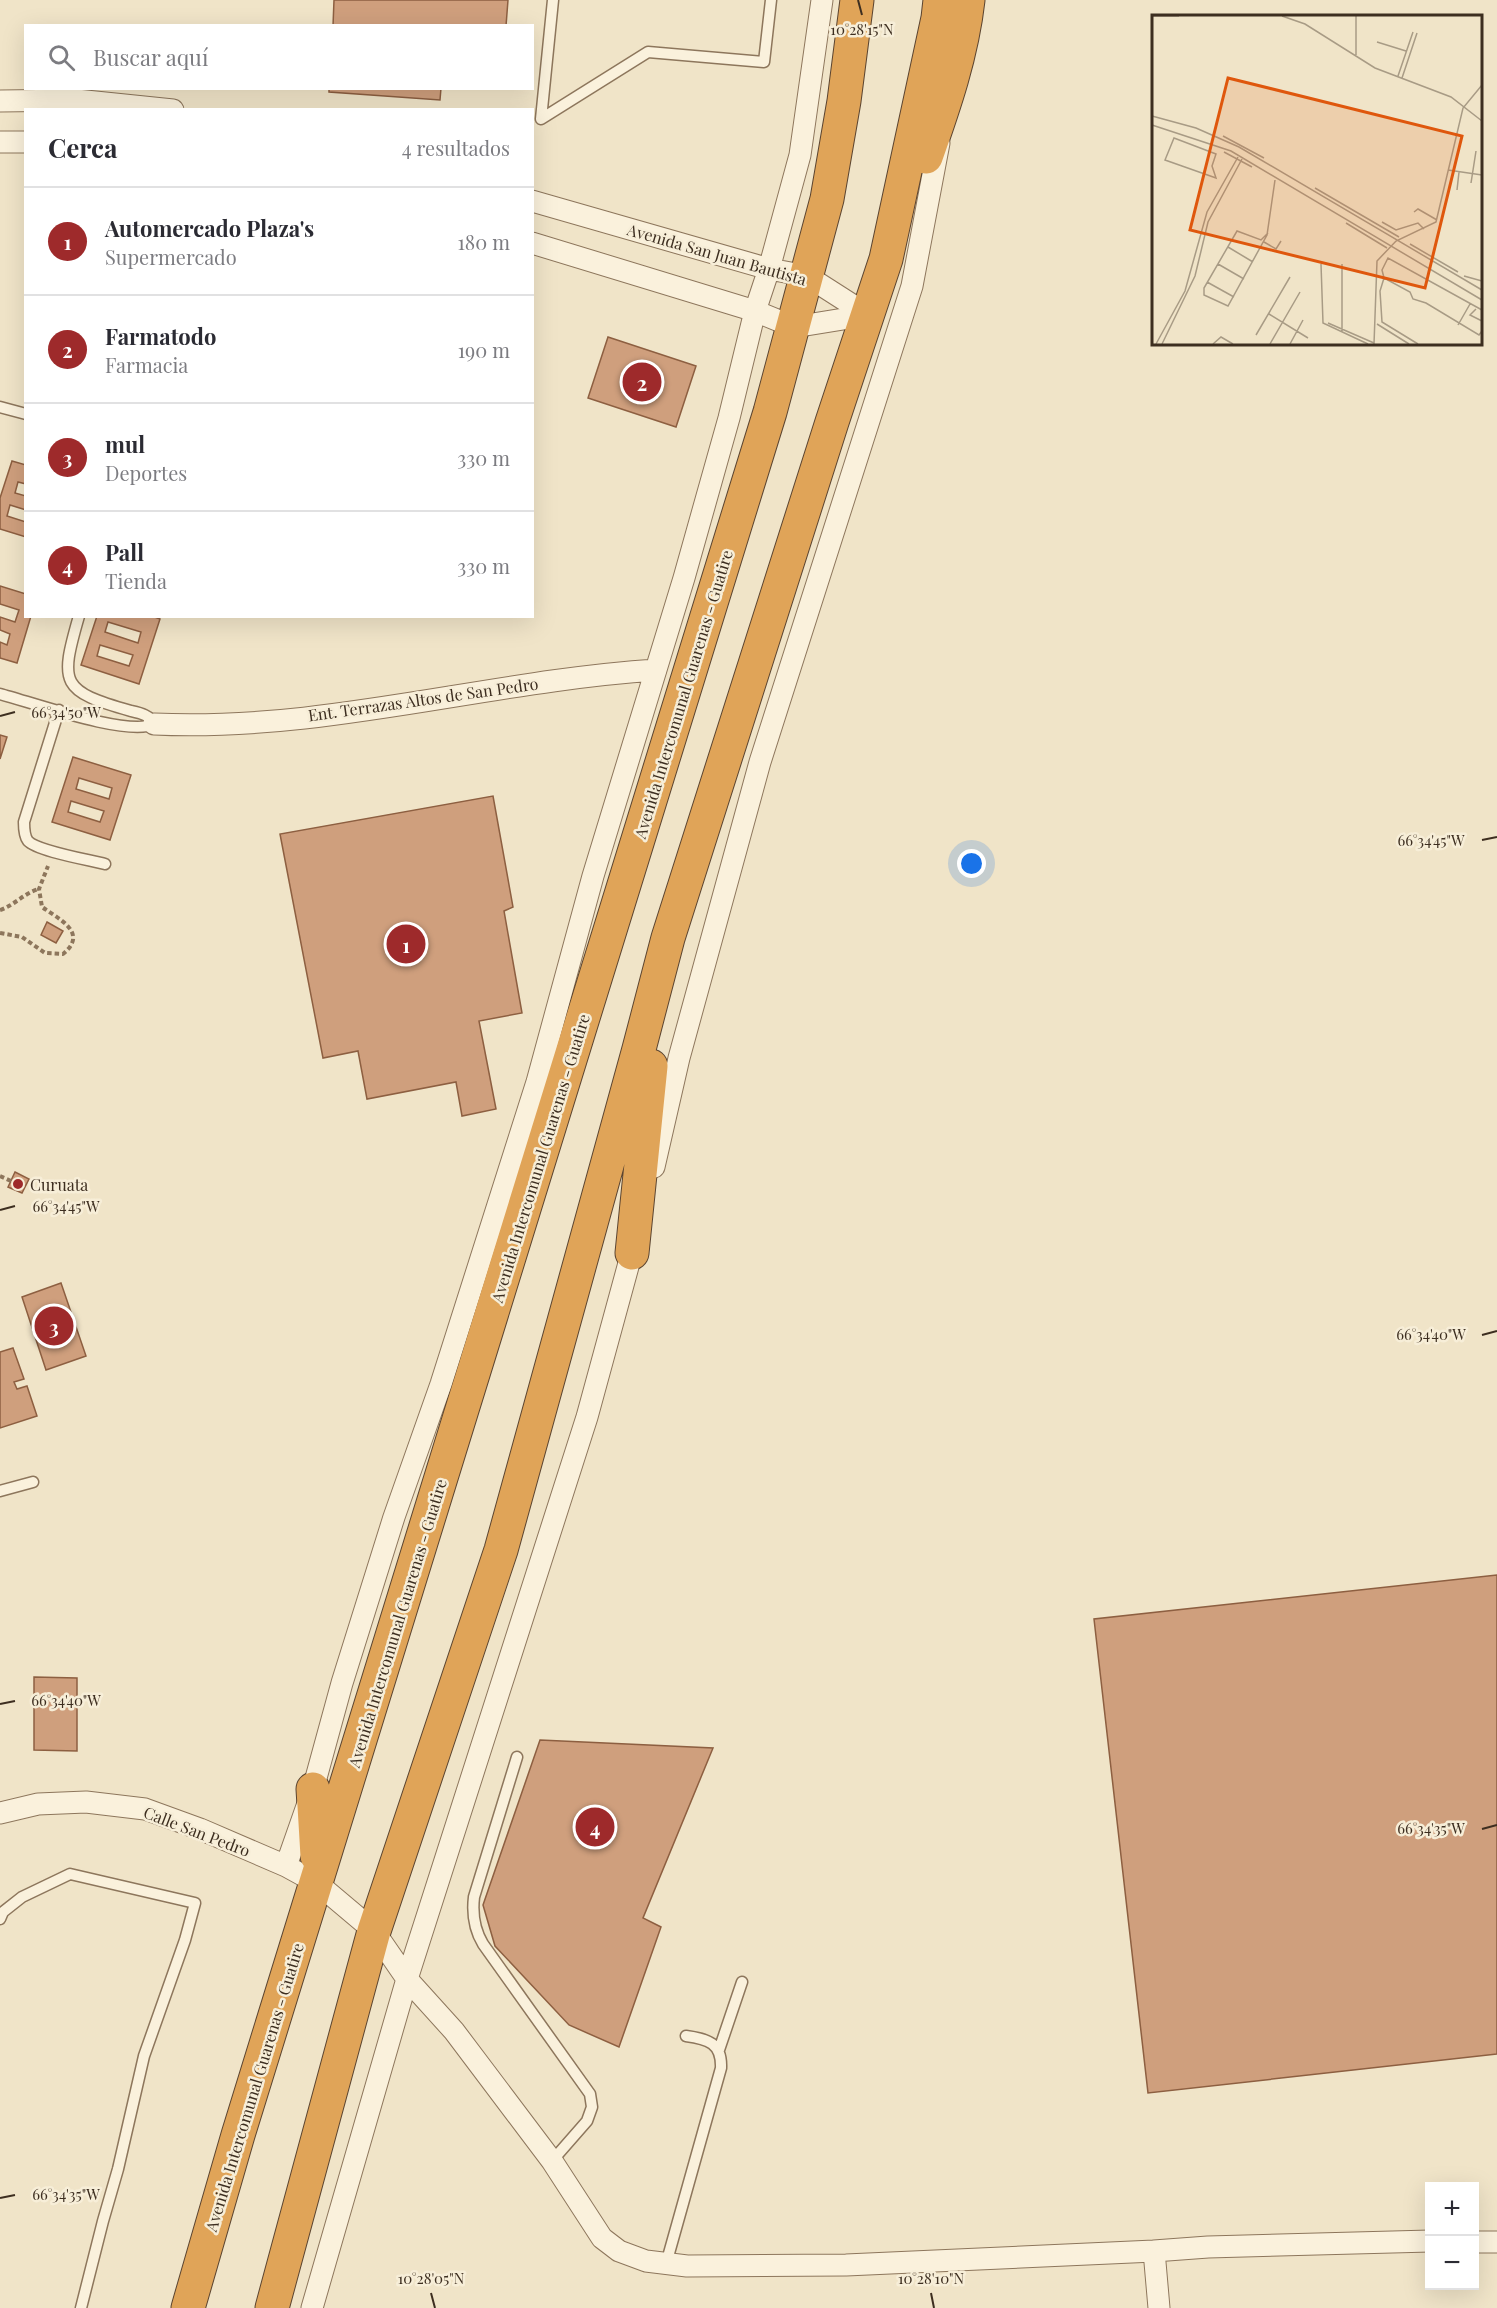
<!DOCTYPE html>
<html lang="es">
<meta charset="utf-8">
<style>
body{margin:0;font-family:"Playfair Display",serif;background:#f7f7f7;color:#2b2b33}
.controls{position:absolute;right:18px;bottom:18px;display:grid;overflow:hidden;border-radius:0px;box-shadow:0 6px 24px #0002}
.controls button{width:54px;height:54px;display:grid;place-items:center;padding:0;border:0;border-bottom:2px solid #e1e1e2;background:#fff;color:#2b2b33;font:30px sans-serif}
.you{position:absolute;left:972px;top:864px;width:21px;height:21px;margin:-15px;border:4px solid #fff;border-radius:50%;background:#1a73e8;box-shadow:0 0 0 9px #1a73e833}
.badge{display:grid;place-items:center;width:39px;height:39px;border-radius:50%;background:#9e2a2b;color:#fff;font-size:20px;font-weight:700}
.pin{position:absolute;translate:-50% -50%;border:3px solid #fff;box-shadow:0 2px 6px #0006}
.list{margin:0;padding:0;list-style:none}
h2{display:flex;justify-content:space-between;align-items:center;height:78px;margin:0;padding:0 24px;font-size:26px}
h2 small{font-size:20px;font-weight:400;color:#7c7c81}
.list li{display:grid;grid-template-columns:39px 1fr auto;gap:18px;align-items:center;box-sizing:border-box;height:108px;padding:0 24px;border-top:2px solid #e1e1e2}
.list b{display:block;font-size:22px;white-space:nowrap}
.list p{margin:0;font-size:20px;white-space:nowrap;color:#7c7c81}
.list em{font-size:20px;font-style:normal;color:#7c7c81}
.icon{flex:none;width:33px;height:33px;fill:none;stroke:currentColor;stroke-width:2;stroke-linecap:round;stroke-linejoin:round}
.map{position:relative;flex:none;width:1497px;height:2308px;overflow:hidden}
.search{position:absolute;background:#fff;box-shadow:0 6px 24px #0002;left:24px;top:24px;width:510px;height:66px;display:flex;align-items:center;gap:15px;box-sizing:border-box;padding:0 21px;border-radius:0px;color:#7c7c81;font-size:22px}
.panel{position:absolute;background:#fff;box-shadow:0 6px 24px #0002;left:24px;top:108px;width:510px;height:510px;border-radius:0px}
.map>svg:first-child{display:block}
.building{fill:#cf9f7d;stroke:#8d5f41;stroke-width:1.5;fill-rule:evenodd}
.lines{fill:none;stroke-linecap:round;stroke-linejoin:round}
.lane-casing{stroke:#8d765c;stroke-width:13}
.street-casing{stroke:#8d765c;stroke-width:23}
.highway-casing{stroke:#5b4430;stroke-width:35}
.path{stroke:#8d765c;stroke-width:4;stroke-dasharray:4.5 3;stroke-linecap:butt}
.lane{stroke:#faf1dc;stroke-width:10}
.street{stroke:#faf1dc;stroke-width:21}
.highway{stroke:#e0a458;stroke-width:33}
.ticks{fill:none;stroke:#3d2e20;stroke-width:2}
.poi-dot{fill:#9e2a2b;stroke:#f7eed8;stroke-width:2}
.labels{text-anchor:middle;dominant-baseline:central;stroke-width:5;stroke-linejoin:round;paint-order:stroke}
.street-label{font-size:16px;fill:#3d2e20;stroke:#f7eed8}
.poi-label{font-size:16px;fill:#3d2e20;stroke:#f7eed8;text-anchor:start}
.inset-road{fill:none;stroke:#a89b85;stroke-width:1.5}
.view{fill:#df570d;fill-opacity:0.15;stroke:#df570d;stroke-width:3}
.inset-edge{fill:none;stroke:#3d2e20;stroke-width:3}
.ticks-label{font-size:15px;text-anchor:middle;fill:#3d2e20;stroke:#f7eed8;stroke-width:5;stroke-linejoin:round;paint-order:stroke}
</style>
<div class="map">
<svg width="1497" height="2308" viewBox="0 0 1497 2308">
<rect width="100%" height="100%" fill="#f0e4c8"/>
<path class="building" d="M 334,0 L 508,0 L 506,26 L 333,26 Z
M 329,88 L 441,88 L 440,100 L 329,92 Z
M 608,337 L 696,366 L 676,427 L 588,398 Z
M 12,461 L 26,465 L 26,484 L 18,482 L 15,493 L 26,496 L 26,510 L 10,505 L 7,516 L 26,522 L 26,537 L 0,529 L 0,498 Z
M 0,586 L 26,594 L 26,616 L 31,616 L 17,663 L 0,658 L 0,642 L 7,645 L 10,634 L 0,630 L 0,617 L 15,622 L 19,610 L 0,604 Z
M 97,616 L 152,616 L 160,619 L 139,684 L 81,665 ZM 108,622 L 141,632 L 138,643 L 105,632 ZM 100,645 L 133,655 L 129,666 L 97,656 Z
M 0,735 L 7,737 L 0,759 Z
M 73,757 L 131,775 L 110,840 L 52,822 ZM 79,778 L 112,788 L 109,799 L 76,789 ZM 71,801 L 104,811 L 100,822 L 68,812 Z
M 493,796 L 513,907 L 504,911 L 522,1013 L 479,1021 L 496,1109 L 462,1116 L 456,1082 L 367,1099 L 358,1051 L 323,1058 L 280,834 Z
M 47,922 L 63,931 L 56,943 L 41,935 Z
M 15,1172 L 29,1179 L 22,1193 L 8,1187 Z
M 61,1283 L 86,1356 L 46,1370 L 22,1297 Z
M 13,1348 L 24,1379 L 14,1382 L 17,1389 L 27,1386 L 37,1416 L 0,1428 L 0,1352 Z
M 1497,1575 L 1497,2054 L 1148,2093 L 1094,1619 Z
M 34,1677 L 77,1678 L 77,1751 L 34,1750 Z
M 540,1740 L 713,1748 L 643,1918 L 661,1927 L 619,2047 L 569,2025 L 495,1946 L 483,1905 Z"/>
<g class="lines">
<g class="lane-casing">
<path id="lane" d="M 541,119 L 648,52 L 764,62 L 771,0
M 541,119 L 553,0
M 0,407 L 26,414
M 0,694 C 31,702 128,737 154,724 C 150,715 140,713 131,711 C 61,691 59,685 79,616
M 59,710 L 24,822 C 24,828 24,836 28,841 C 37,851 90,860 105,864
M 0,1491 L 33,1482
M 517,1757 L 474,1897 C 472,1914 474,1929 483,1944 L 590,2094 L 592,2107 L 587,2121 L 552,2161
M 0,1919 L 3,1912 L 22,1897 L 70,1874 L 195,1903 L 185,1940 L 144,2056 L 118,2169 L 103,2221 L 81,2308
M 719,2050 L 742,1982
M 666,2264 L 721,2068 C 722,2043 708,2039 686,2036"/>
</g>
<g class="street-casing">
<path id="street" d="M 0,101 L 76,100 L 173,110
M 0,142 L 26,142
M 532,201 L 769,269 L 807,276 L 868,315
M 532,243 L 755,311 L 794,327 L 868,315
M 154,724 C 323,732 488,681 656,670
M 654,1167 L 679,1058 L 760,762 L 912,286 L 939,143
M 0,1813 L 38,1804 L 86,1802 L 145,1809 L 200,1829 L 286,1866 L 317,1883 L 374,1931 L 407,1979 L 454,2031 L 552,2161 L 602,2238 L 619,2251 L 646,2261 L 687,2266 L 846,2265 L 1154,2251 L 1208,2247 L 1430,2241
M 286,1866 L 313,1789 L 342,1683 L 394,1517 L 441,1384 L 537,1082 L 593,876 L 684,578 L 729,418 L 755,311 L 769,269 L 800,155 L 822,0
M 1474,2242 L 1497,2242
M 1154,2251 L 1159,2308
M 312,2308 L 407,1979 L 587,1417 L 635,1241"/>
</g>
<g class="highway-casing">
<path id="highway" d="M 926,157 C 944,106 962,54 968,0
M 632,1253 L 651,1066
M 313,1789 L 317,1856
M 188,2308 L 238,2135 L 770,412 L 827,199 L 844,101 L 857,0
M 272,2308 L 374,1931 L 501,1550 L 639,1049 L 668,938 L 832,422 L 886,259 L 938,18 L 940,0"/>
</g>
<path class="path" d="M 0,910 C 15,905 24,893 39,889
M 0,933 L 22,937 L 45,953 L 63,954 C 89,933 59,919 42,907 L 39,889 L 48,866
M 0,1176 L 11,1181"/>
<use href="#lane" class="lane"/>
<use href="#street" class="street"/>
<use href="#highway" class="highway"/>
</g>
<path class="ticks" d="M 858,0 L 862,15M 0,716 L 15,712M 1482,840 L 1497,837M 0,1210 L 15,1206M 1482,1335 L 1497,1331M 0,1704 L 15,1701M 1482,1829 L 1497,1825M 0,2198 L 15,2195M 431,2293 L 435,2308M 931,2293 L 934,2308"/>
<circle class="poi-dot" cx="18" cy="1184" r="6"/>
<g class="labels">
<g class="street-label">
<text transform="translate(717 254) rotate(16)">Avenida San Juan Bautista</text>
<text transform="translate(683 694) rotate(-73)">Avenida Intercomunal Guarenas - Guatire</text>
<text transform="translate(423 699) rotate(-8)">Ent. Terrazas Altos de San Pedro</text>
<text transform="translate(540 1158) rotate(-73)">Avenida Intercomunal Guarenas - Guatire</text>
<text transform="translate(397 1623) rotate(-73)">Avenida Intercomunal Guarenas - Guatire</text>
<text transform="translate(197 1831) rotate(21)">Calle San Pedro</text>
<text transform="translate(254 2087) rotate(-73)">Avenida Intercomunal Guarenas - Guatire</text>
</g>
<g class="poi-label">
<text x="30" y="1184">Curuata</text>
</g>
</g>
<g transform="translate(1152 15)">
<rect width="330" height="330" fill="#f0e4c8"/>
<path class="inset-road" d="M 0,1 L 27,1M 130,1 L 153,9 L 223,53 L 299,82 L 330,106M 204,1 L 204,40M 225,27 L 254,36M 246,61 L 261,17M 250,63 L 265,18M 0,101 L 44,113 L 87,132 L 330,275M 0,110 L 79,136 L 330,285M 71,121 L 112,143M 22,123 L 64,139 L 60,151 L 64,163 L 13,145 ZM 72,137 L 100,152M 296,155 L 330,160M 319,168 L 324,136M 163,173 L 247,222M 305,175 L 307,157M 262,197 L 266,194 L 285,205M 230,207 L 244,215 L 266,208 L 272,214M 194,208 L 235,233M 116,218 L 109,225 L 85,216 L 52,273 L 52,280 L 76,291 L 115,220 L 123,165M 112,227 L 124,234 L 129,226M 258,229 L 306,257M 76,232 L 101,247M 66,249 L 92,264M 169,249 L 171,308 L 216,329M 190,249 L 190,317M 312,261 L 330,266M 232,263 L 228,276 L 230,307 L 266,329M 55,267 L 82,282M 324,294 L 318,300 L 330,306M 330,295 L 236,243 L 230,255 L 232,263 L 258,277 L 261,284 L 274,288 L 327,320 L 330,316M 117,299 L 156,323M 176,308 L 222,328M 225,309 L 257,329M 306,310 L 318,289M 104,320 L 138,262M 4,329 L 33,276 L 55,197 L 86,142M 10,329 L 43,261 L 56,207 L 90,144M 61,329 L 69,322 L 81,329M 118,329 L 148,277M 138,329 L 151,305M 222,329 L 225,246 L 244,226 L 284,207 L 311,93 L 330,70"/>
<path class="view" d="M 76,63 L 310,121 L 273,273 L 38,215 Z"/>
<rect width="330" height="330" class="inset-edge"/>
</g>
<g class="ticks-label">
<text x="862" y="35">10°28'15"N</text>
<text x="66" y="718">66°34'50"W</text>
<text x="1431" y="846">66°34'45"W</text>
<text x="66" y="1212">66°34'45"W</text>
<text x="1431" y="1340">66°34'40"W</text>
<text x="66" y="1706">66°34'40"W</text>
<text x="1431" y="1834">66°34'35"W</text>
<text x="66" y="2200">66°34'35"W</text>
<text x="431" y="2284">10°28'05"N</text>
<text x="931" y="2284">10°28'10"N</text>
</g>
</svg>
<div class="controls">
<button>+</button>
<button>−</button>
</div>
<div class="you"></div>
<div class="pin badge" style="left:406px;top:944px">1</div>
<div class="pin badge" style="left:642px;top:382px">2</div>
<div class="pin badge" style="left:54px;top:1326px">3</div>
<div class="pin badge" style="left:595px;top:1827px">4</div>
<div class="search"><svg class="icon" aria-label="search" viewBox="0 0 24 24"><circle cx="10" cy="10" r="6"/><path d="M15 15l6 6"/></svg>Buscar aquí</div>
<section class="panel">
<h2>Cerca<small>4 resultados</small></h2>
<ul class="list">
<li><span class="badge">1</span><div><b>Automercado Plaza's</b><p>Supermercado</p></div><em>180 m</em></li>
<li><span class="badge">2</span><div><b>Farmatodo</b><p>Farmacia</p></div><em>190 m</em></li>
<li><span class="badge">3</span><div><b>mul</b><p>Deportes</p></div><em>330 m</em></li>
<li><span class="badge">4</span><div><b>Pall</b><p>Tienda</p></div><em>330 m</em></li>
</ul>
</section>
</div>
